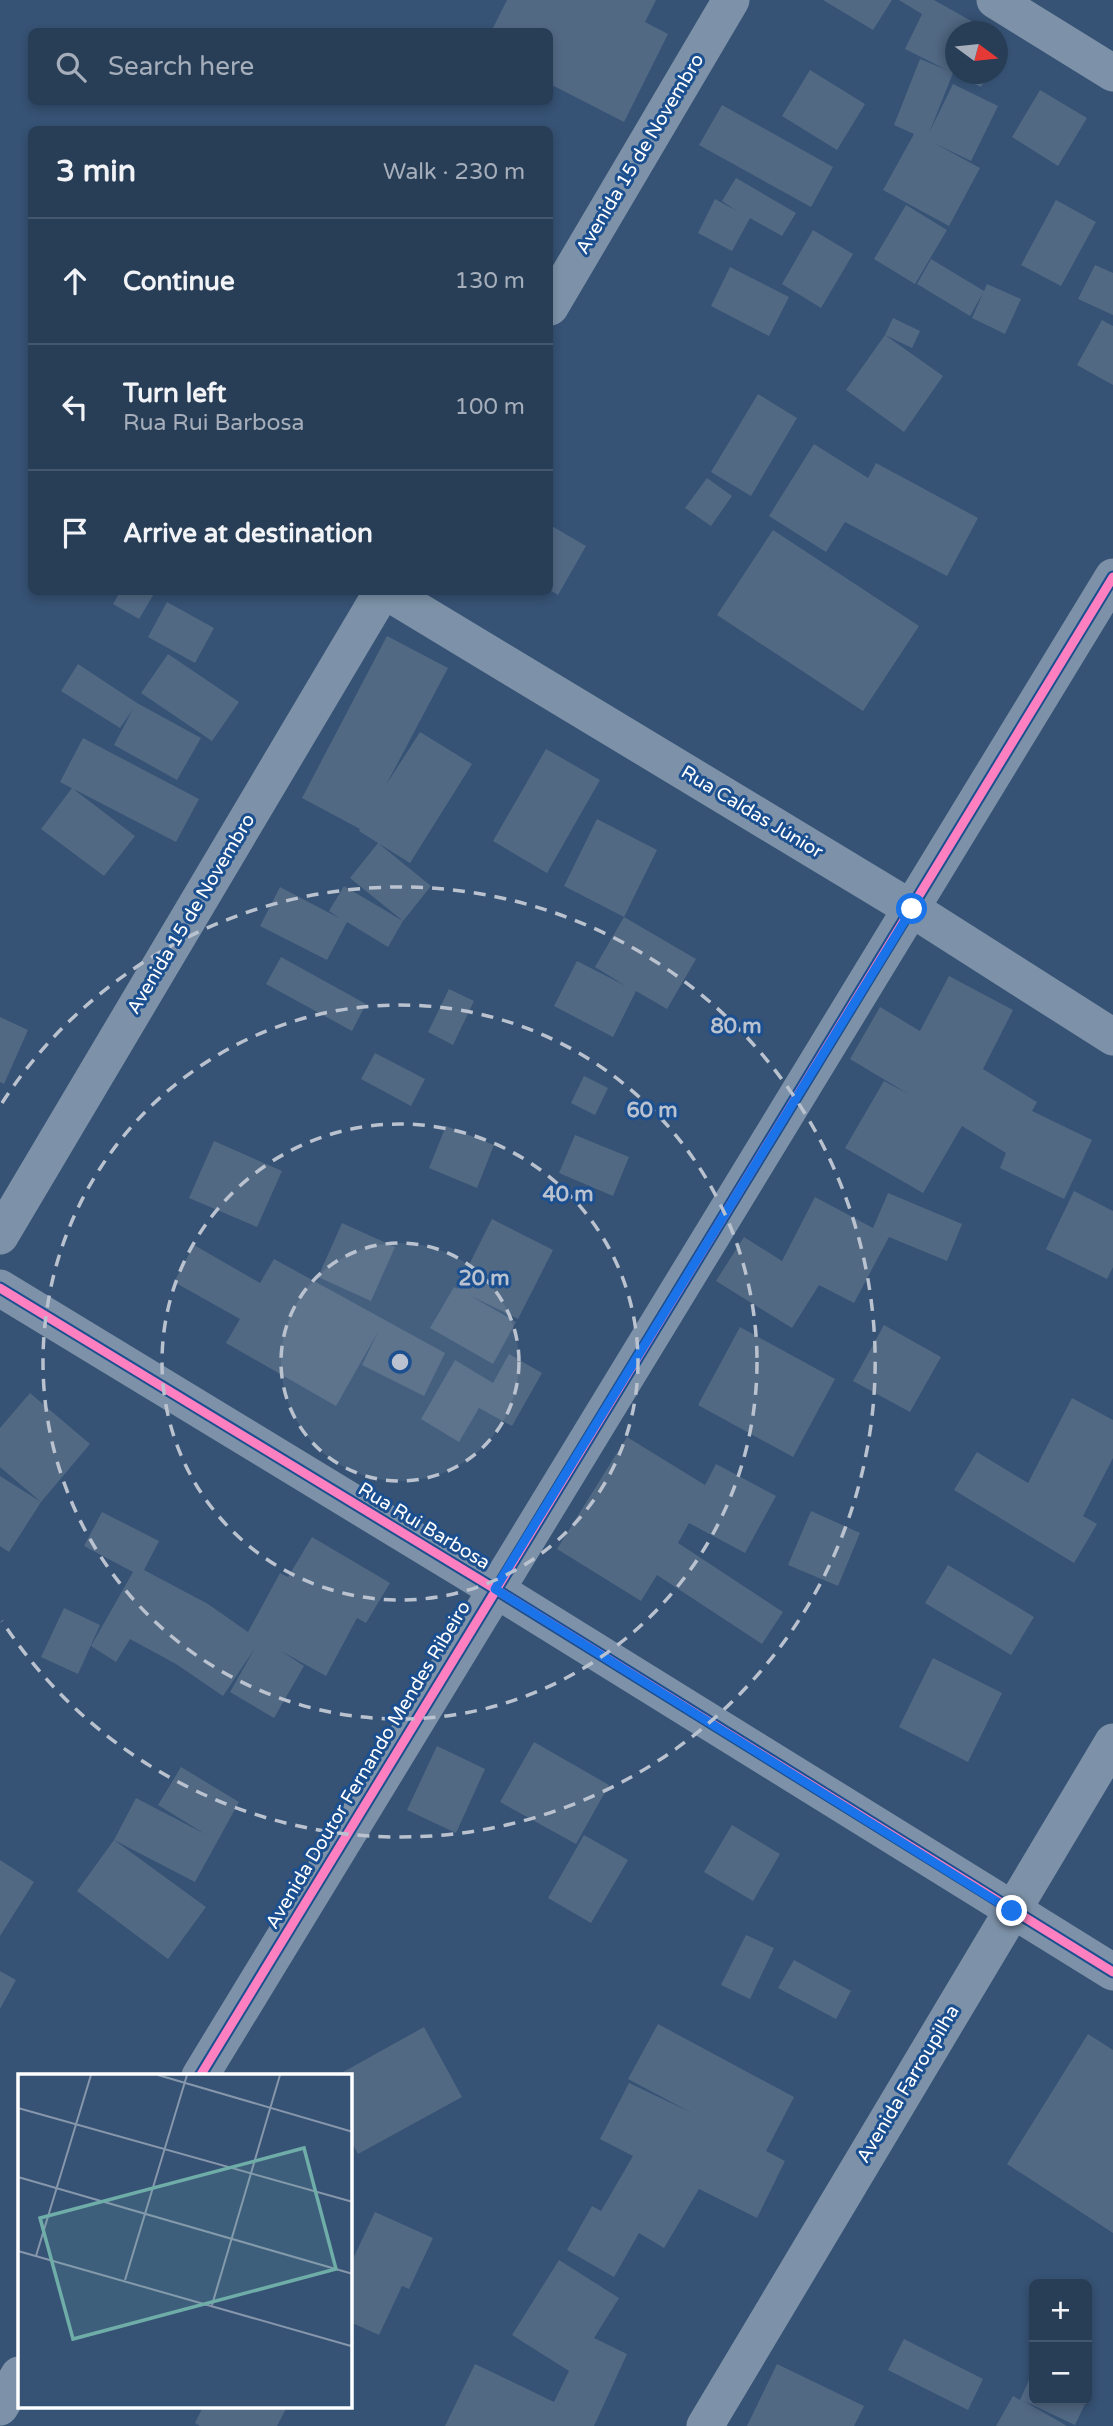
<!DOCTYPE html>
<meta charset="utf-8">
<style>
body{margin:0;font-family:"Varela Round",sans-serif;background:#30455d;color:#f1f3f6}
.controls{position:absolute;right:21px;bottom:21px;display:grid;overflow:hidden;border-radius:10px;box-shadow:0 4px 10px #0003}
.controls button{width:63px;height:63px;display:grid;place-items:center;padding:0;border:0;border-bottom:2px solid #44576d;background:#283e57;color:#f1f3f6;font:35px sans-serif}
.compass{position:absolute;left:945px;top:21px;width:63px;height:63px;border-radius:50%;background:#283e57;box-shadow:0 4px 10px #0003;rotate:105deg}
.stop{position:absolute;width:21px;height:21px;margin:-16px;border:5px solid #1a73e8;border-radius:50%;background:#fff}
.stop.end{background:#1a73e8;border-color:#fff;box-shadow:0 2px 7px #0008}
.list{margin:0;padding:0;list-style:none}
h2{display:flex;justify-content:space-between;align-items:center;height:91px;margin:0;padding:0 28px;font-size:30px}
h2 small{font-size:23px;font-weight:400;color:#a5aeba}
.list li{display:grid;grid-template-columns:46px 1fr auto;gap:21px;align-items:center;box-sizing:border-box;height:126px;padding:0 28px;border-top:2px solid #44576d}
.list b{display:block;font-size:26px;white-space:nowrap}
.list p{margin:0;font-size:23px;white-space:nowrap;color:#a5aeba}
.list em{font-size:23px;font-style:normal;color:#a5aeba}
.icon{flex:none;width:38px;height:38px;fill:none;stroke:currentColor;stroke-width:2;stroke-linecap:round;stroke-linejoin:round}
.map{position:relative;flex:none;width:1113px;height:2426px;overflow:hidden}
.search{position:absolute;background:#283e57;box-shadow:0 4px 10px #0003;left:28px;top:28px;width:525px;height:77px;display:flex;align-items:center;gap:18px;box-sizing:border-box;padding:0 24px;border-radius:10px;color:#a5aeba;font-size:26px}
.panel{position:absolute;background:#283e57;box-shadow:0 4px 10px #0003;left:28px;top:126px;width:525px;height:469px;border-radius:10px}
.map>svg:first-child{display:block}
.building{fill:#526984}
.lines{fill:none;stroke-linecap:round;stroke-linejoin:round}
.street{stroke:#7d92a8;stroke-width:37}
.cycleway-casing{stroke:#1b4f8f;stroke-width:13}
.cycleway{stroke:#ff80c0;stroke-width:9}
.route{stroke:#1a73e8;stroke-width:9}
.ring{fill:none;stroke:#b9c2ce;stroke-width:3.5;stroke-dasharray:12 9}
.labels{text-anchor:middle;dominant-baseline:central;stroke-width:6;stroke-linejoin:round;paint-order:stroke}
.street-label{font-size:19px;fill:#fff;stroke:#1b4f8f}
.inset-road{fill:none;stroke:#8697ac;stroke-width:2}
.view{fill:#6fada8;fill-opacity:0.15;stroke:#6fada8;stroke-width:3.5}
.inset-edge{fill:none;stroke:#fff;stroke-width:3.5}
.centre{fill:#b9c2ce;stroke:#1b4f8f;stroke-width:3.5}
.ring-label{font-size:21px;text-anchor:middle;font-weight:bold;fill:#b9c2ce;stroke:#1b4f8f;stroke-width:6;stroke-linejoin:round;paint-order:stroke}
</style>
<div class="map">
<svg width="1113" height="2426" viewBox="0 0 1113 2426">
<rect width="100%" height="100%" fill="#365274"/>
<path class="building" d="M 507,0 L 656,0 L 645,22 L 668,34 L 624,122 L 550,84 L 550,32 L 491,32 Z
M 823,0 L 892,0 L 873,30 Z
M 899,0 L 934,0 L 991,32 L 956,32 L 956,74 L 988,74 L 981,87 L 953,73 L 929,133 L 953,84 L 998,106 L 971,161 L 934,143 L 980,168 L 949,226 L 883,190 L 914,134 L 894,125 L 920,59 L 947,70 L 905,49 L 922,14 Z
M 810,70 L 865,104 L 837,150 L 782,116 Z
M 1040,90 L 1087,118 L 1058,166 L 1012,137 Z
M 722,105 L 833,167 L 811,207 L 699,145 Z
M 736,178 L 796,213 L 782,236 L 750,218 L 732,251 L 698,233 L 715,199 L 737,211 L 722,201 Z
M 1056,200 L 1096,222 L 1061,286 L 1021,265 Z
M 906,205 L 947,230 L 915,284 L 874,259 Z
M 813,230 L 853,254 L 821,308 L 782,284 Z
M 931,259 L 984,291 L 987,284 L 1021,299 L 1005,334 L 972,318 L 983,293 L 970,316 L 917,284 Z
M 1095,265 L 1113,273 L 1113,315 L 1078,299 Z
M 730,267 L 789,297 L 769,336 L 711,306 Z
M 893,318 L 920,331 L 912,348 L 885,335 Z
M 1102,320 L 1113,326 L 1113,385 L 1077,365 Z
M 885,335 L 943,376 L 904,432 L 846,390 Z
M 758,394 L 797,418 L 751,496 L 711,472 Z
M 814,444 L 868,478 L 876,463 L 978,518 L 947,576 L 845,522 L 826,552 L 769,516 Z
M 707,478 L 732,496 L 711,526 L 685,508 Z
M 550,525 L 586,546 L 558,595 L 550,590 Z
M 773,530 L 919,626 L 863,711 L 717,615 Z
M 120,592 L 155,592 L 139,619 L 113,604 Z
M 167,602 L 214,628 L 195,663 L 148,637 Z
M 387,636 L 448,668 L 386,785 L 420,732 L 472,764 L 410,863 L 378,843 L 431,886 L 403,921 L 350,878 L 378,843 L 359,831 L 360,829 L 302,798 Z
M 168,654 L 239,702 L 212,741 L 141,693 Z
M 78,664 L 137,703 L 201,738 L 177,780 L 114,745 L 133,709 L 120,728 L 61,691 Z
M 83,738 L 199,799 L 176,842 L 60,782 Z
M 546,749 L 600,780 L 547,873 L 493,841 Z
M 72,788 L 135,836 L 104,876 L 41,829 Z
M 597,819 L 657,850 L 624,917 L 564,886 Z
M 344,886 L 403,921 L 388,947 L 347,922 L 327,960 L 260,926 L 280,887 L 339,918 L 329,911 Z
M 624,917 L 696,959 L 667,1009 L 636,991 L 613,1037 L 554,1006 L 577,961 L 626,986 L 595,967 Z
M 281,957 L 366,1004 L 352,1031 L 266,984 Z
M 949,976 L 1013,1010 L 983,1069 L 1037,1102 L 1032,1111 L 1092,1140 L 1064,1199 L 1000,1168 L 1006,1153 L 962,1126 L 923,1193 L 845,1148 L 884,1081 L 910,1095 L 850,1059 L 880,1007 L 920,1031 Z
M 449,989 L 474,1001 L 453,1045 L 428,1032 Z
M 0,1017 L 28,1030 L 4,1084 L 0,1082 Z
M 375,1053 L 425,1079 L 411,1106 L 361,1079 Z
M 584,1076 L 608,1088 L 595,1115 L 571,1103 Z
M 446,1126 L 494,1145 L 477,1188 L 429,1168 Z
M 575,1135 L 629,1157 L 613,1196 L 559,1173 Z
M 214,1141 L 282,1171 L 257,1227 L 189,1198 Z
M 1074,1191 L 1113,1211 L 1113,1267 L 1107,1279 L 1046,1249 Z
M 888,1193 L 962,1224 L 947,1261 L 889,1237 L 854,1303 L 819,1285 L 792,1328 L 716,1281 L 744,1237 L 782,1261 L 815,1197 L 873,1228 Z
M 492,1219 L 553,1250 L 518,1319 L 469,1295 L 516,1322 L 493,1364 L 430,1328 L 454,1287 L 457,1289 Z
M 342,1223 L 395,1247 L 371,1301 L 318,1277 Z
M 194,1245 L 260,1283 L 274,1259 L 445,1353 L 424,1396 L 362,1365 L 378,1332 L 336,1406 L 226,1343 L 240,1319 L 174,1282 Z
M 884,1325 L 941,1357 L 910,1412 L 853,1381 Z
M 740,1327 L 835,1379 L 793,1457 L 698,1405 Z
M 509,1354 L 542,1373 L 512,1426 L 479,1408 L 459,1442 L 421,1419 L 455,1360 L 493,1383 Z
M 30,1393 L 90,1444 L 41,1502 L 0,1467 L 0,1428 Z
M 1072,1398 L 1113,1420 L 1113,1458 L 1083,1516 L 1097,1524 L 1074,1563 L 954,1490 L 977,1452 L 1028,1483 Z
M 627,1437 L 705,1485 L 716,1464 L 776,1496 L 745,1553 L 689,1523 L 678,1543 L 783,1612 L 762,1644 L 657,1575 L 641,1601 L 557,1549 Z
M 0,1476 L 41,1502 L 9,1552 L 0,1546 Z
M 811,1511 L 860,1533 L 838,1586 L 788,1565 Z
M 102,1512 L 159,1541 L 144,1570 L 208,1604 L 248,1632 L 280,1573 L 288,1577 L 312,1537 L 390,1583 L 366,1623 L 357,1618 L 326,1676 L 281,1651 L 304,1666 L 274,1718 L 230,1692 L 255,1648 L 223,1696 L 176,1664 L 130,1639 L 116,1662 L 91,1646 L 133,1572 L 84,1546 Z
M 948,1565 L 1034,1617 L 1011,1655 L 925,1603 Z
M 64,1608 L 100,1625 L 78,1674 L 41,1657 Z
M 933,1658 L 1002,1693 L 968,1762 L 899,1727 Z
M 534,1742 L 609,1785 L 576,1844 L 500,1802 Z
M 437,1746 L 485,1769 L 456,1833 L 407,1810 Z
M 181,1767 L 239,1802 L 195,1882 L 114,1840 L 206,1907 L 168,1959 L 77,1891 L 114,1840 L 136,1798 L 205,1834 L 158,1805 Z
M 732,1825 L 780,1854 L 753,1901 L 704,1872 Z
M 584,1835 L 628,1860 L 591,1923 L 548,1898 Z
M 0,1860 L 34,1882 L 0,1936 Z
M 746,1935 L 774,1948 L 750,1999 L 721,1985 Z
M 794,1960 L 851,1991 L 836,2019 L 778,1988 Z
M 0,1971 L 16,1980 L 0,2009 Z
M 658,2024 L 794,2097 L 766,2151 L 785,2161 L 757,2218 L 699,2189 L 664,2248 L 639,2233 L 614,2277 L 567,2250 L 592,2206 L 601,2211 L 633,2156 L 600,2139 L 629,2083 L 690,2112 L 628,2079 Z
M 424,2027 L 462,2097 L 358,2154 L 350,2139 L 350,2076 L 336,2076 Z
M 1088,2034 L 1113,2050 L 1113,2233 L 1007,2164 Z
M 375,2212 L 433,2238 L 409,2289 L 402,2286 L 379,2335 L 350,2322 L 350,2260 L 352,2261 Z
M 559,2260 L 619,2298 L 594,2338 L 627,2354 L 594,2426 L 445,2426 L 475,2364 L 554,2402 L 569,2371 L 512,2335 Z
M 904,2339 L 983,2379 L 968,2410 L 888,2370 Z
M 777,2364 L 864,2406 L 854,2426 L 747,2426 Z
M 1034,2369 L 1034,2400 L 1087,2400 L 1075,2425 L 1022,2400 L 1067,2426 L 996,2426 L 1013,2396 L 1020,2400 Z
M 203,2407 L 287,2407 L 277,2426 L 200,2426 L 195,2423 Z"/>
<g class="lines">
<path class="street" d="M 995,0 L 1113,73
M 550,307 L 731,0
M 387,592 L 912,909 L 1113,1037
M 0,1236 L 382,592
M 0,1288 L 495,1589 L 1113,1972
M 200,2076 L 1113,577
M 0,2407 L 19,2375
M 705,2426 L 1113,1742"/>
<g class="cycleway-casing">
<path id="cycleway" d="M 0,1288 L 495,1589 L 1113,1972
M 200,2076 L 1113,577"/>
</g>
<use href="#cycleway" class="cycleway"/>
</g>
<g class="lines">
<path class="route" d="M 912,909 L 495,1589 L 1012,1911"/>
</g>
<circle cx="400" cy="1362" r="119" fill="#b9c2ce" fill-opacity=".12"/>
<g class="ring">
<circle cx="400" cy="1362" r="119"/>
<circle cx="400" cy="1362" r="238"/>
<circle cx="400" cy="1362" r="357"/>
<path d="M2 1103A475 475 0 1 1 2 1621"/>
</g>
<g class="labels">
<g class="street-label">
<text transform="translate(640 154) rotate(-59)">Avenida 15 de Novembro</text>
<text transform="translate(752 812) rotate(31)">Rua Caldas Júnior</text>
<text transform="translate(191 914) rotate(-59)">Avenida 15 de Novembro</text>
<text transform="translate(424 1526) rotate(31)">Rua Rui Barbosa</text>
<text transform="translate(368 1765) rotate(-59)">Avenida Doutor Fernando Mendes Ribeiro</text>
<text transform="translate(908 2084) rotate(-59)">Avenida Farroupilha</text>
</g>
</g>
<g transform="translate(18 2074)">
<rect width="334" height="334" fill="#365274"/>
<path class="inset-road" d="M 140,1 L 335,58M 0,34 L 335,128M 0,103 L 335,200M 0,177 L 333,272 L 335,268M 18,182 L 73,1M 107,206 L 169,1M 194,231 L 262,1"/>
<path class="view" d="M 286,74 L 318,195 L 55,265 L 22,144 Z"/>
<rect width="334" height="334" class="inset-edge"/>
</g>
<circle cx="400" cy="1362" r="10" class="centre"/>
<g class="ring-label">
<text x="736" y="1033">80 m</text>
<text x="652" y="1117">60 m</text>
<text x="568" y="1201">40 m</text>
<text x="484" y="1285">20 m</text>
</g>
</svg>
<div class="controls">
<button>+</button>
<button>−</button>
</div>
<svg class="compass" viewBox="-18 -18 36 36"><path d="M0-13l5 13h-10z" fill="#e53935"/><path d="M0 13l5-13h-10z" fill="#a5aeba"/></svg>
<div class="stop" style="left:912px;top:909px"></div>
<div class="stop end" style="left:1012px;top:1911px"></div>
<div class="search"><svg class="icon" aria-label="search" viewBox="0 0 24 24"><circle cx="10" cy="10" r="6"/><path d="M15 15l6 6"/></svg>Search here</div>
<section class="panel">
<h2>3 min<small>Walk · 230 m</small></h2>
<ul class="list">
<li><svg class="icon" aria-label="ahead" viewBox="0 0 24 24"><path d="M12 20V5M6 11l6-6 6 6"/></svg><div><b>Continue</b></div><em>130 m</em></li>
<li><svg class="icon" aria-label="left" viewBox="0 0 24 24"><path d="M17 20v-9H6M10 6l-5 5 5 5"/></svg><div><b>Turn left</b><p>Rua Rui Barbosa</p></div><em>100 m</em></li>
<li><svg class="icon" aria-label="arrive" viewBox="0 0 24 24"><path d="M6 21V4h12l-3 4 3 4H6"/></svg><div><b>Arrive at destination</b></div></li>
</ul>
</section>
</div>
